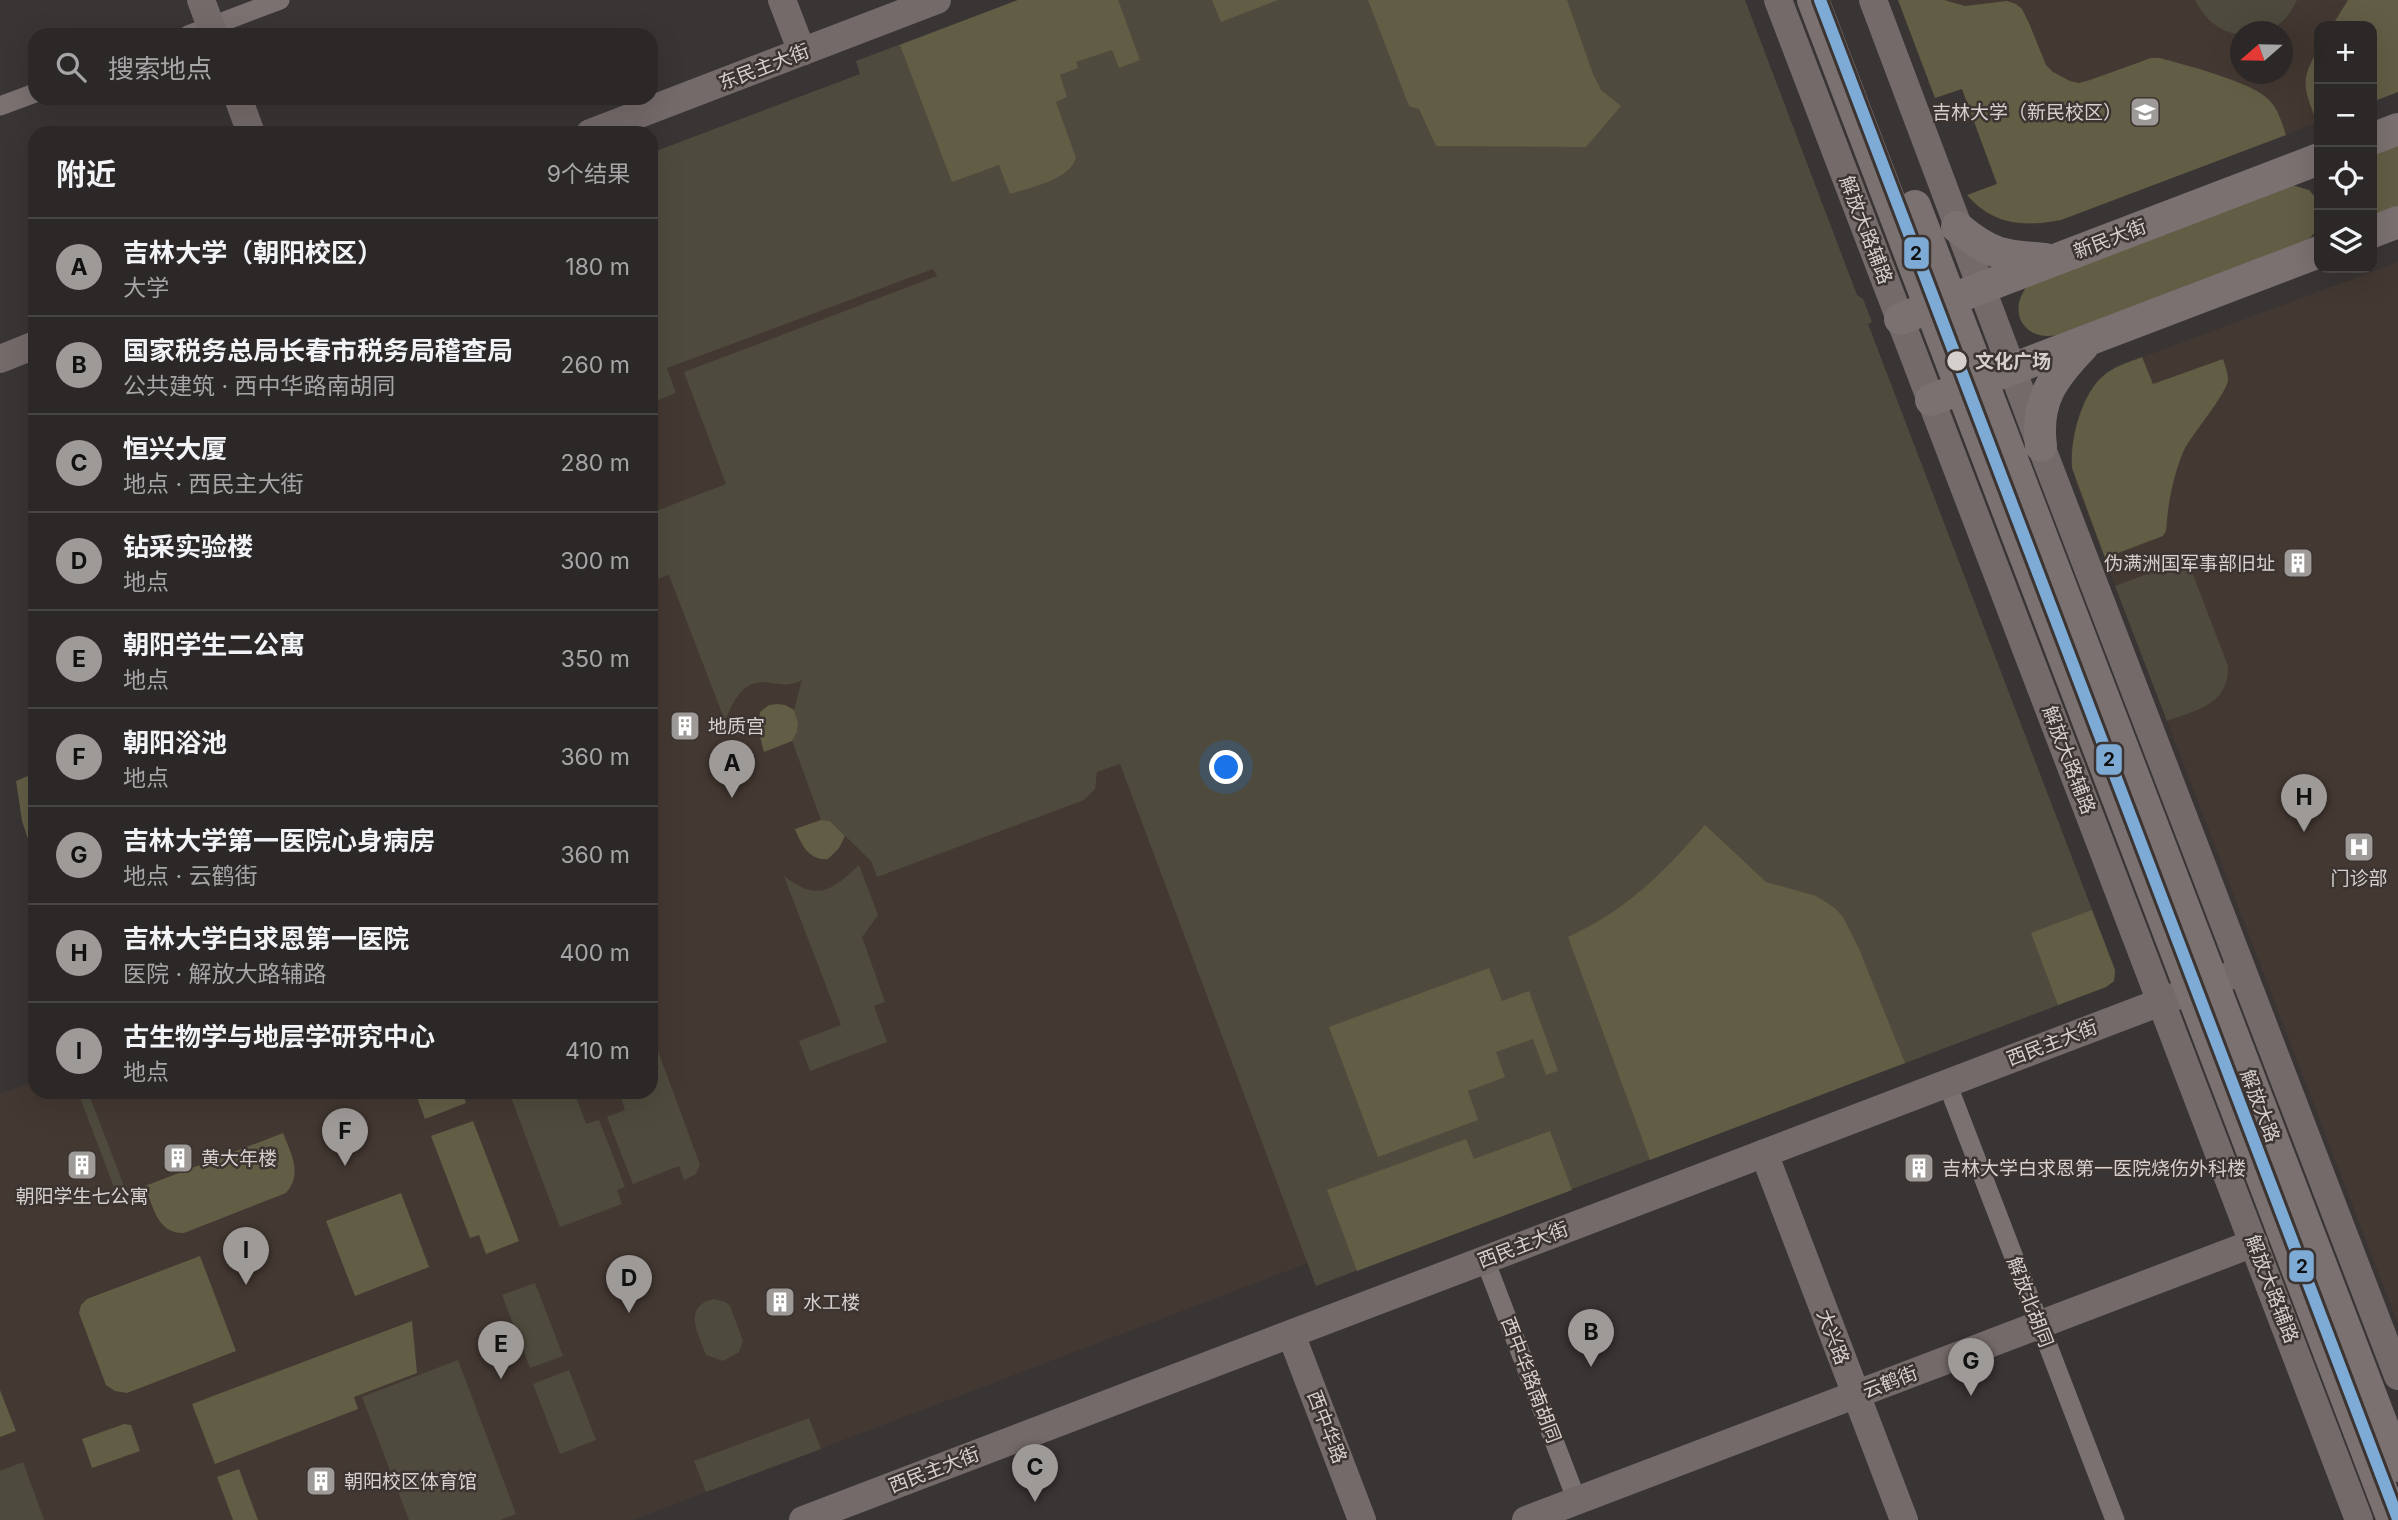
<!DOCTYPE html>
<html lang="zh">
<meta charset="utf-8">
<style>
body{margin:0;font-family:Inter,"Noto Sans SC",sans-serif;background:#373433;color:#f1f3f6}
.controls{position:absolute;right:21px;top:21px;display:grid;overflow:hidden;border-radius:14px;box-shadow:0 7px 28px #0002}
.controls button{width:63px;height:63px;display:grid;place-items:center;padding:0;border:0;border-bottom:2px solid #474444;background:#2b2827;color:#f1f3f6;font:35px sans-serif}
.compass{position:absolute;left:2230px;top:21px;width:63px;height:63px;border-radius:50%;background:#2b2827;box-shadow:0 7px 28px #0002;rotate:250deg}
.you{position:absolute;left:1227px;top:768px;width:24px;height:24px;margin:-18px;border:5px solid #fff;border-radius:50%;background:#1a73e8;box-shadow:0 0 0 10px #1a73e833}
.badge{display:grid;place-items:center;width:46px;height:46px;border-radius:50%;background:#9e9a98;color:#111;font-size:23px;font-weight:700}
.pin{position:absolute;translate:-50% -58px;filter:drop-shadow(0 2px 4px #0008)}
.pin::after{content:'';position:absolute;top:37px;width:24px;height:21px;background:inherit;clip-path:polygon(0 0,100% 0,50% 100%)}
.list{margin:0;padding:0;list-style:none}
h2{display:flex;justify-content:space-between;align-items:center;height:91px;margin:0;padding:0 28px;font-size:30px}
h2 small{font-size:23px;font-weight:400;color:#a6a6a7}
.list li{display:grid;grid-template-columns:46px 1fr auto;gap:21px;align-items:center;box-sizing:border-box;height:98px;padding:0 28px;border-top:2px solid #474444}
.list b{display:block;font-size:26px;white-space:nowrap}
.list p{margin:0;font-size:23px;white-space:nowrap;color:#a6a6a7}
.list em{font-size:23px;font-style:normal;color:#a6a6a7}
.icon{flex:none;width:38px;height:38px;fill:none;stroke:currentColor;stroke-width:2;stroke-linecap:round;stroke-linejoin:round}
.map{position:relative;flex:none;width:2398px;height:1520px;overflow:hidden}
.search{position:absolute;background:#2b2827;box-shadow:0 7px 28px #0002;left:28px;top:28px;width:630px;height:77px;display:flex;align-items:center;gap:18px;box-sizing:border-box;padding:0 24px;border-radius:21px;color:#a6a6a7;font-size:26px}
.panel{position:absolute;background:#2b2827;box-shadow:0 7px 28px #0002;left:28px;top:126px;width:630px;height:973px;border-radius:21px}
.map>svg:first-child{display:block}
.built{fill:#443832;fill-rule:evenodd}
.green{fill:#4e4b3e}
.forest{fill:#625d45}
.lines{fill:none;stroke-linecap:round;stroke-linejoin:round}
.street{stroke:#7a7170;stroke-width:19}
.secondary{stroke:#746a69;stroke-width:28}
.primary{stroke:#7a7170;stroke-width:32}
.metro-1-casing{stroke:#3c3431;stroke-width:18}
.metro-1{stroke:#7dabd6;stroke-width:12}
.stop-dot{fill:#d5d0ce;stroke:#3c3431;stroke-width:2.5}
.labels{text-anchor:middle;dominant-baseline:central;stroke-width:5;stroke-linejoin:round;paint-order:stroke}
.street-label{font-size:19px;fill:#d5d0ce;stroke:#3c3431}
.poi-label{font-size:19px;fill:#d5d0ce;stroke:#3c3431;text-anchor:start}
.stop-label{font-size:19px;font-weight:bold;fill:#d5d0ce;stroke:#3c3431;text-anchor:start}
.line-badge{stroke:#3c3431;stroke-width:2.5}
.pale-badge-label{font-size:19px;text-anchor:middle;font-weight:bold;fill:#111}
</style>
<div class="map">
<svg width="2398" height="1520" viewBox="0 0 2398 1520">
<rect width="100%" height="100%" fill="#393534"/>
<path class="built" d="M 1898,0 L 2398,0 L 2398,92 L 2372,102 L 2372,26 L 2319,26 L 2319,122 L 2061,220 L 2035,225 L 2013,223 L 1995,218 L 1977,206 L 1967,195 L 1997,183 L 1962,89 L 1935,98 ZM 2240,32 L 2282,32 L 2282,74 L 2240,74 Z
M 861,74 L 1052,583 L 803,679 L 794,709 L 798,724 L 792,742 L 821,819 L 830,821 L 840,830 L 1084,800 L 1092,793 L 1097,772 L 1120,764 L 1308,1263 L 633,1520 L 0,1520 L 0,1437 L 16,1430 L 0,1390 L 0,1094 L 35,1081 L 35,1092 L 651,1092 L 651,153 Z
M 2398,262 L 2398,1324 L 2076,483 L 2071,452 L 2074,433 L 2090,393 L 2103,376 L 2124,364 Z"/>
<path class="green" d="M 1018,0 L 1745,0 L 1857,295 L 1863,299 L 1872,322 L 1868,324 L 2115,970 L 2114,981 L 2106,987 L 1316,1286 L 1120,764 L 1097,772 L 1095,789 L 1084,800 L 877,877 L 871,861 L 830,821 L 821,820 L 792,741 L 797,732 L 794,710 L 802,680 C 785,688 780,683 763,682 C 741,682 732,704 725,721 L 669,575 L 651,581 L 651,513 L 726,484 L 684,372 L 937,276 L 933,269 L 667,368 L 676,393 L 651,403 L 651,153 L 860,74 L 856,61 Z
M 2195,0 L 2297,0 C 2283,29 2270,32 2240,32 L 2240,35 C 2219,31 2205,20 2195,0 Z
M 2187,559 L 2228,666 C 2229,705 2197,710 2167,721 L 2115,586 Z
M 859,865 L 878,915 L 862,937 L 885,1002 L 874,1006 L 887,1042 L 810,1071 L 799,1041 L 841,1025 L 784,876 C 817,902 832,891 859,865 Z
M 651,1032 L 700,1165 L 696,1174 L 684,1180 L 679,1166 L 633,1184 L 607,1117 L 625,1110 L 619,1092 L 651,1092 Z
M 78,1092 L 88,1092 L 124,1186 L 115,1190 Z
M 509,1092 L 579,1092 L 575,1094 L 586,1124 L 599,1120 L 625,1187 L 617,1190 L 622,1204 L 560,1227 Z
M 535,1283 L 563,1356 L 530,1368 L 502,1295 Z
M 714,1299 L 725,1302 L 730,1306 L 743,1341 L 739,1352 L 723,1361 L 706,1355 C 699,1335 681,1306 714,1299 Z
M 458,1360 L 516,1514 L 500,1520 L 409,1520 L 362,1397 Z
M 569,1370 L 596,1440 L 560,1454 L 533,1384 Z
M 809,1418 L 821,1449 L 706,1492 L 694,1461 Z
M 23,1462 L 44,1520 L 0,1520 L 0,1471 Z"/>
<path class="forest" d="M 1018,0 L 1118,0 L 1140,60 L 1119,68 L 1112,50 L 1076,62 L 1078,68 L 1060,75 L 1067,97 L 1056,102 L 1076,158 C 1068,181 1031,187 1010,194 L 999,165 L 952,182 L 900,45 Z
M 1212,0 L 1278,0 L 1221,22 Z
M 1368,0 L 1567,0 L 1593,74 L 1601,90 L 1621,106 L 1586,147 L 1436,146 L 1419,109 L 1409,106 Z
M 1898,0 L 1944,0 L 1965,6 L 2007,1 L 2016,4 L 2022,9 L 2029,23 L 2046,65 L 2053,72 L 2070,81 L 2079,83 L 2090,80 L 2151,58 L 2160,58 C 2185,65 2253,82 2269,100 C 2278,109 2282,123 2286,135 L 2061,220 C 2024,227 1993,225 1967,195 L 1997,184 L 1962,89 L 1935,98 Z
M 2348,0 L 2398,0 L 2398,92 L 2372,102 L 2372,26 L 2332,26 Z
M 2319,48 L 2319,122 L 2317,123 C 2304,88 2299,81 2319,48 Z
M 2398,143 L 2398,206 L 2372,215 L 2372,153 Z
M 2292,185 L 2309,190 L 2319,201 C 2319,220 2321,232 2304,242 L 2057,335 C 2023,342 2006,310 2029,284 Z
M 2142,357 L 2153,384 L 2223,359 C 2225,365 2228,373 2228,380 C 2227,393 2193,433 2184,450 C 2173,476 2168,503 2166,531 L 2163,536 L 2105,558 L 2072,468 C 2070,440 2081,395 2103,376 C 2113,367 2129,362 2142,357 Z
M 777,704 L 785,705 L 794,710 L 798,724 L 797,732 L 792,741 L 764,752 L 758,729 L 760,712 L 769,705 Z
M 35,773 L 35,860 L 22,821 L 16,781 Z
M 821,820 L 830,821 L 845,836 L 839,848 L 828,859 C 809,861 801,844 795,829 Z
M 1705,825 L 1766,882 L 1816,896 L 1835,908 L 1843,917 L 1859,949 L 1905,1063 L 1650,1160 L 1568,937 C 1627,910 1662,874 1705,825 Z
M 2092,910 L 2115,970 L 2114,981 L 2106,987 L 2058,1005 L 2031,933 Z
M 1489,968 L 1502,1001 L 1529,991 L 1558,1071 L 1546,1075 L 1533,1039 L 1496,1052 L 1505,1077 L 1468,1091 L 1478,1120 L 1378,1157 L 1329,1027 Z
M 415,1092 L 462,1092 L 466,1103 L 425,1119 Z
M 473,1121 L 519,1241 L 486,1254 L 479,1235 L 470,1238 L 431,1136 Z
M 1550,1131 L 1572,1190 L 1357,1271 L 1327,1190 L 1466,1139 L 1474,1159 Z
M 283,1133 C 291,1154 303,1173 286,1193 L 184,1233 C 157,1234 153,1206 145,1186 Z
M 401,1193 L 429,1267 L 355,1296 L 326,1221 Z
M 200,1256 L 236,1351 L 127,1393 L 115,1391 L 106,1385 L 79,1313 L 81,1305 L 87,1299 Z
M 412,1321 L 417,1373 L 354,1397 L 358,1409 L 215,1464 L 192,1404 Z
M 0,1390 L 16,1431 L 0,1437 Z
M 124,1424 L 131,1425 L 140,1451 L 92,1468 L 82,1439 Z
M 239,1469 L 258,1520 L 233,1520 L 217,1477 Z"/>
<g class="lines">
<path class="street" d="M 188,35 L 280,0
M 0,106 L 35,93
M 1947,1083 L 2115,1520
M 1485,1260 L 1577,1501"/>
<path class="secondary" d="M 201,0 L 214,35
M 782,0 L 802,52
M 1778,0 L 2359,1520
M 1873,0 L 2041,446 L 2398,1376
M 238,98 L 251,133
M 590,133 L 937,0
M 0,359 L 35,345
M 1764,1153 L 1904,1520
M 1291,1334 L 1362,1520
M 803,1520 L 2242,971
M 1526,1520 L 2254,1243"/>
<path class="primary" d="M 1813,0 L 2393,1520
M 2372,139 L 2398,129
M 1915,206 L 2398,1466
M 1957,227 C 1990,255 2004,256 2045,259
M 2372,232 L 2398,222
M 1900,319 L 2319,159
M 1931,400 L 2319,252
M 2041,446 C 2035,401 2053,377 2083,346"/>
<g class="metro-1-casing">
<path id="metro-1" d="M 1820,0 L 2398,1519"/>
</g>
<use href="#metro-1" class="metro-1"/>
</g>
<defs>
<g id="university-square" transform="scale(1.575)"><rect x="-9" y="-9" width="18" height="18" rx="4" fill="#9e9a98" stroke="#3c3431"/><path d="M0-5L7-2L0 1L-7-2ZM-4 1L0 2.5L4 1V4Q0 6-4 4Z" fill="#fff"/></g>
<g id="building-square" transform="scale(1.575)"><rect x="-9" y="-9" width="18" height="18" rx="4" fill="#9e9a98" stroke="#3c3431"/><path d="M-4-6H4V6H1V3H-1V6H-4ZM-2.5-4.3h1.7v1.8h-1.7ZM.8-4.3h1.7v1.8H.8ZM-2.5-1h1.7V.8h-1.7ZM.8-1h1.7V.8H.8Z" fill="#fff"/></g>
<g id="hospital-square" transform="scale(1.575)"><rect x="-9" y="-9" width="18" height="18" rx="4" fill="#9e9a98" stroke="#3c3431"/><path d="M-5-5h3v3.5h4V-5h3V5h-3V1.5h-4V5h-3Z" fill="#fff"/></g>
</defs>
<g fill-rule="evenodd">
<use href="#university-square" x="2145" y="112"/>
<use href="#building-square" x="2298" y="563"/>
<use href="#building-square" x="685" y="726"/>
<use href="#hospital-square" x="2359" y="847"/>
<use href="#building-square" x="178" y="1158"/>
<use href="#building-square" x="82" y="1165"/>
<use href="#building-square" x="1919" y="1168"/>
<use href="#building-square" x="780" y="1302"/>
<use href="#building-square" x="321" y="1481"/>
</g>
<circle class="stop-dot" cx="1957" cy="361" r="11"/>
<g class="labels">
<g class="street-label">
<text transform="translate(764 67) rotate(-21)">东民主大街</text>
<text transform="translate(1866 230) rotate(69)">解放大路辅路</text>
<text transform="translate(2110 239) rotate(-21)">新民大街</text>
<text transform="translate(2069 760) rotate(69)">解放大路辅路</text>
<text transform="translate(2052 1043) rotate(-21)">西民主大街</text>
<text transform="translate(2260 1106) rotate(69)">解放大路</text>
<text transform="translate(1523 1245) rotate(-21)">西民主大街</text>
<text transform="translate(2272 1289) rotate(69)">解放大路辅路</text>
<text transform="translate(2030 1302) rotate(69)">解放北胡同</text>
<text transform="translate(1833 1337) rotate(69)">大兴路</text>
<text transform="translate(1531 1380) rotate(69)">西中华路南胡同</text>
<text transform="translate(1890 1382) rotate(-21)">云鹤街</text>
<text transform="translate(1327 1427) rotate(69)">西中华路</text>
<text transform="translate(934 1470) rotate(-21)">西民主大街</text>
</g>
<g class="poi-label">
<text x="2122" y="112" text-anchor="end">吉林大学（新民校区）</text>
<text x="2275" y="563" text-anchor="end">伪满洲国军事部旧址</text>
<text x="708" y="726">地质宫</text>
<text x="2359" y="878" text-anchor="middle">门诊部</text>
<text x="201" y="1158">黄大年楼</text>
<text x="1942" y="1168">吉林大学白求恩第一医院烧伤外科楼</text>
<text x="82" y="1196" text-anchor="middle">朝阳学生七公寓</text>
<text x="803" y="1302">水工楼</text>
<text x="344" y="1481">朝阳校区体育馆</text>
</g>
<g class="stop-label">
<text x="1975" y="361">文化广场</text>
</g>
</g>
<g class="line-badge">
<rect x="1903" y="236" width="27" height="34" rx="7" fill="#7dabd6"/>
<rect x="2095" y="743" width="28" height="33" rx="7" fill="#7dabd6"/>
<rect x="2288" y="1249" width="27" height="34" rx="7" fill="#7dabd6"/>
</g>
<g class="pale-badge-label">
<text x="1916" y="260">2</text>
<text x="2109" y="766">2</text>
<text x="2302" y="1273">2</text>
</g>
</svg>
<div class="controls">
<button>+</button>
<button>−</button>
<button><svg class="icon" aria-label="locate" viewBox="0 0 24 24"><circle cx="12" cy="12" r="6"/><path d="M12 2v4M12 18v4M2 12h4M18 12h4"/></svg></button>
<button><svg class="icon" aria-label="layers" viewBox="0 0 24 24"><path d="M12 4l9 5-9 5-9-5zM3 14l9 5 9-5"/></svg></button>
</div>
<svg class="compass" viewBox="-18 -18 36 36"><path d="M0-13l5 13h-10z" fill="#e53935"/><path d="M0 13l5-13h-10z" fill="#a6a6a7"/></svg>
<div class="you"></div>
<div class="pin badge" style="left:732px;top:798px">A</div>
<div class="pin badge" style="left:1591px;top:1367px">B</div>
<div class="pin badge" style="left:1035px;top:1502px">C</div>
<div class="pin badge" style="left:629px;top:1313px">D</div>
<div class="pin badge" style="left:501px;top:1379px">E</div>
<div class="pin badge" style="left:345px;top:1166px">F</div>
<div class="pin badge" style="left:1971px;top:1396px">G</div>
<div class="pin badge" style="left:2304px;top:832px">H</div>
<div class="pin badge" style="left:246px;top:1285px">I</div>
<div class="search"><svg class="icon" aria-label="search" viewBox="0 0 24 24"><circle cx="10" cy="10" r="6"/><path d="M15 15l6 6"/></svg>搜索地点</div>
<section class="panel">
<h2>附近<small>9个结果</small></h2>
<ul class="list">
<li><span class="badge">A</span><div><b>吉林大学（朝阳校区）</b><p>大学</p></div><em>180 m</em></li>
<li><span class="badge">B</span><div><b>国家税务总局长春市税务局稽查局</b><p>公共建筑 · 西中华路南胡同</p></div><em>260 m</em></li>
<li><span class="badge">C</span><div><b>恒兴大厦</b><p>地点 · 西民主大街</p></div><em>280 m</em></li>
<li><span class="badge">D</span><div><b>钻采实验楼</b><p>地点</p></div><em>300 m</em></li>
<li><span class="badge">E</span><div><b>朝阳学生二公寓</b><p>地点</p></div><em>350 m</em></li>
<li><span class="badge">F</span><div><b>朝阳浴池</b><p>地点</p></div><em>360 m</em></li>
<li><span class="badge">G</span><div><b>吉林大学第一医院心身病房</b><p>地点 · 云鹤街</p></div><em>360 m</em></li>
<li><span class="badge">H</span><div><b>吉林大学白求恩第一医院</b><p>医院 · 解放大路辅路</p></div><em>400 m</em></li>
<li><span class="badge">I</span><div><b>古生物学与地层学研究中心</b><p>地点</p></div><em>410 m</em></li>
</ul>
</section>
</div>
